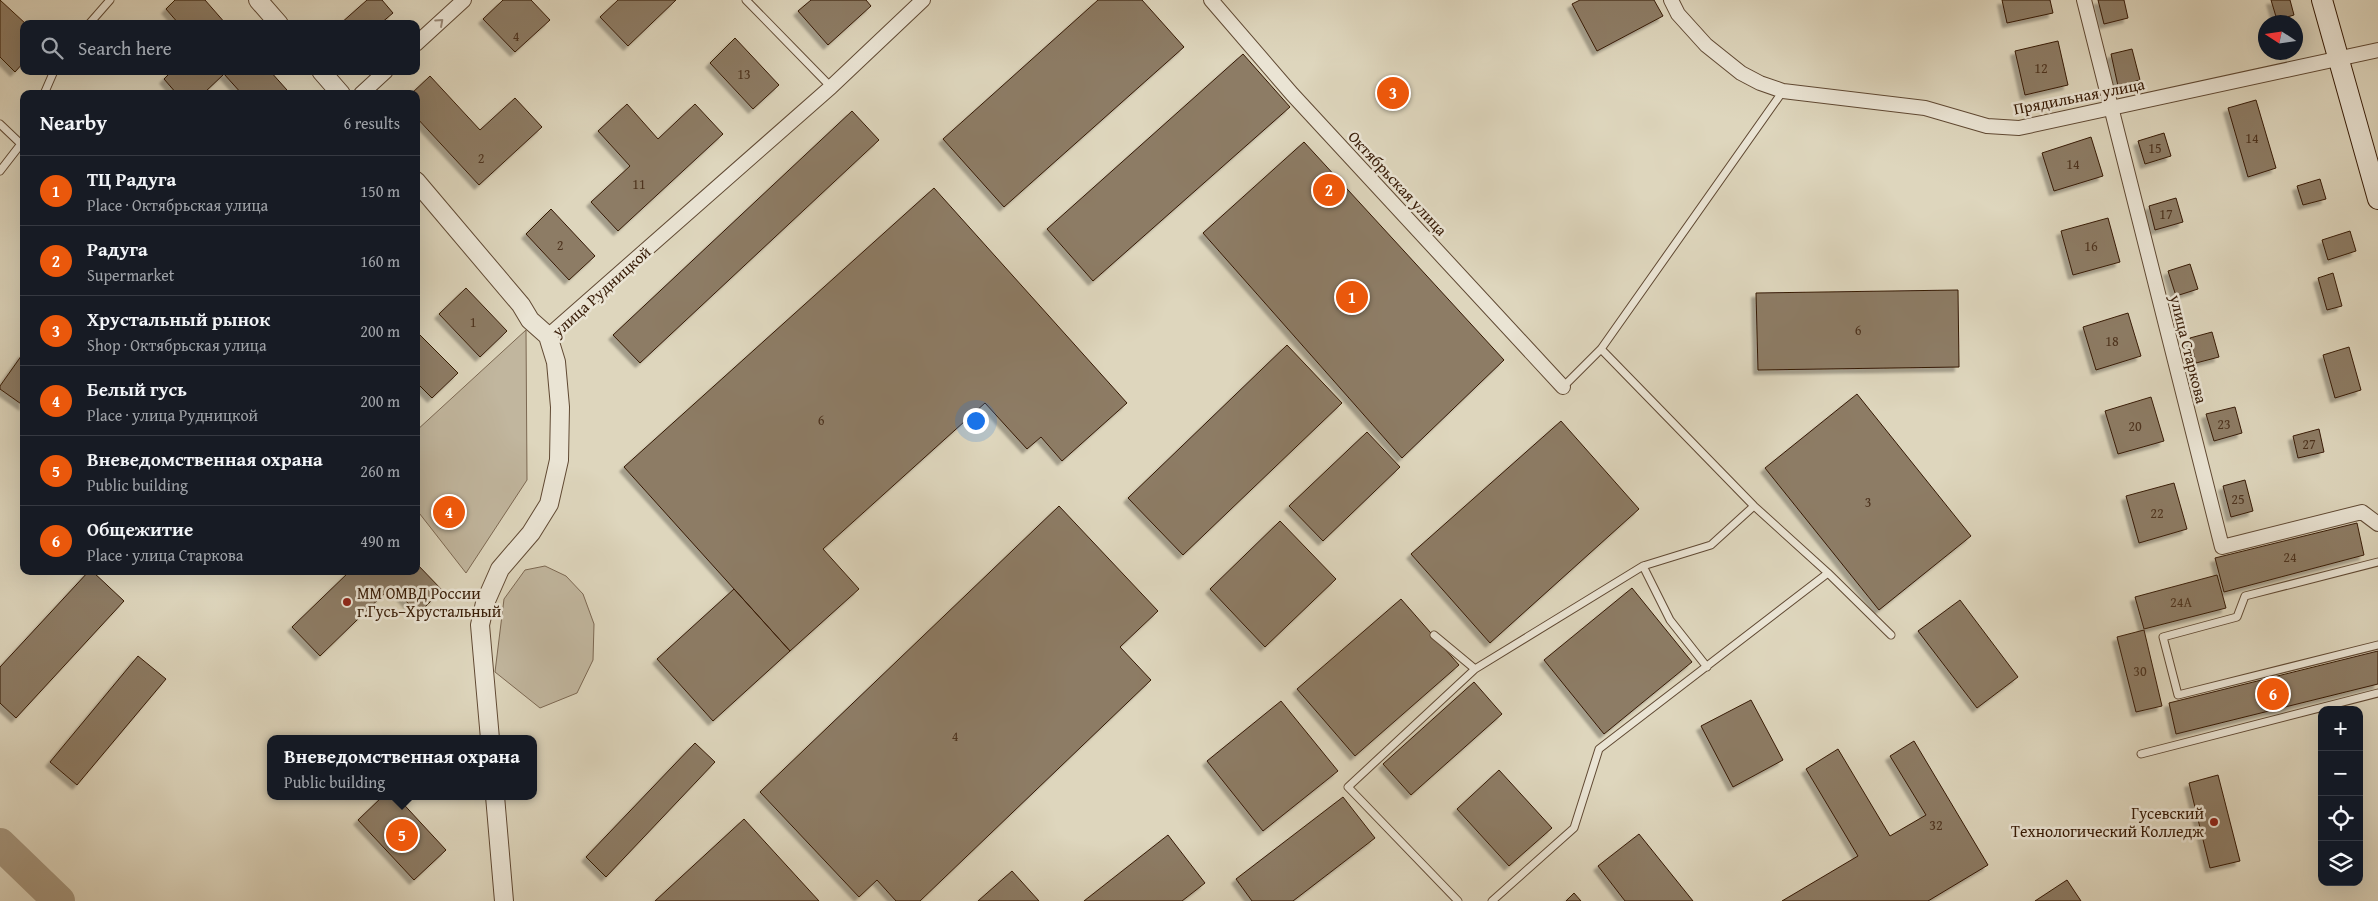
<!DOCTYPE html>
<meta charset="utf-8">
<style>
body{margin:0;font-family:"Gentium Book Plus",serif;background:#20242c;color:#f1f3f6}
.controls{position:absolute;right:15px;bottom:15px;display:grid;overflow:hidden;border-radius:10px;box-shadow:0 5px 20px #0002}
.controls button{width:45px;height:45px;display:grid;place-items:center;padding:0;border:0;border-bottom:1px solid #363941;background:#171b24;color:#f1f3f6;font:25px sans-serif}
.compass{position:absolute;left:2258px;top:15px;width:45px;height:45px;border-radius:50%;background:#171b24;box-shadow:0 5px 20px #0002;rotate:282deg}
.you{position:absolute;left:975px;top:420px;width:18px;height:18px;margin:-12px;border:4px solid #fff;border-radius:50%;background:#1a73e8;box-shadow:0 0 0 8px #1a73e833}
.badge{display:grid;place-items:center;width:32px;height:32px;border-radius:50%;background:#ea580c;color:#fff;font-size:16px;font-weight:700}
.pin{position:absolute;translate:-50% -50%;border:2px solid #fff;box-shadow:0 1px 5px #0006}
.popup{position:absolute;left:267px;top:735px;width:270px;height:65px;box-sizing:border-box;display:grid;place-content:center;border-radius:10px;background:#171b24;filter:drop-shadow(0 1px 4px #0005);font-size:16px;white-space:nowrap;color:#9ea1a6}
.popup b{font-size:19px;color:#f1f3f6}
.popup::after{content:'';position:absolute;left:50%;top:100%;margin-left:-10px;border:10px solid transparent;border-top-color:#171b24}
.list{margin:0;padding:0;list-style:none}
h2{display:flex;justify-content:space-between;align-items:center;height:65px;margin:0;padding:0 20px;font-size:21px}
h2 small{font-size:16px;font-weight:400;color:#9ea1a6}
.list li{display:grid;grid-template-columns:32px 1fr auto;gap:15px;align-items:center;box-sizing:border-box;height:70px;padding:0 20px;border-top:1px solid #363941}
.list b{display:block;font-size:19px;white-space:nowrap}
.list p{margin:0;font-size:16px;white-space:nowrap;color:#9ea1a6}
.list em{font-size:16px;font-style:normal;color:#9ea1a6}
.icon{flex:none;width:28px;height:28px;fill:none;stroke:currentColor;stroke-width:2;stroke-linecap:round;stroke-linejoin:round}
.map{position:relative;flex:none;width:2378px;height:901px;overflow:hidden}
.search{position:absolute;background:#171b24;box-shadow:0 5px 20px #0002;left:20px;top:20px;width:400px;height:55px;display:flex;align-items:center;gap:12px;box-sizing:border-box;padding:0 18px;border-radius:10px;color:#9ea1a6;font-size:19px}
.panel{position:absolute;background:#171b24;box-shadow:0 5px 20px #0002;left:20px;top:90px;width:400px;height:485px;border-radius:10px}
.map>svg:first-child{display:block}
.green{fill:#c1b69e;stroke:#7c6852}
.lines{fill:none;stroke-linecap:round;stroke-linejoin:round}
.river{stroke:#a5967e;stroke-width:32}
.building{fill:#8d7c65;stroke:#361a05;filter:url(#shadow)}
.service-casing{stroke:#604933;stroke-width:9}
.minor-casing{stroke:#604933;stroke-width:16}
.tertiary-casing{stroke:#604933;stroke-width:20}
.secondary-casing{stroke:#361a05;stroke-width:22}
.service{stroke:#eae4d4;stroke-width:7}
.minor{stroke:#eae4d4;stroke-width:14}
.tertiary{stroke:#eae4d4;stroke-width:18}
.secondary{stroke:#eae4d4;stroke-width:20}
.oneway{stroke:#998977}
.poi-dot{fill:#8f2418;stroke:#eae4d4;stroke-width:2}
.labels{text-anchor:middle;dominant-baseline:central;stroke-width:5;stroke-linejoin:round;paint-order:stroke}
.number-label{font-size:14px;fill:#4c321d}
.street-label{font-size:16px;fill:#361a05;stroke:#eae4d4}
.poi-label{font-size:16px;fill:#361a05;stroke:#eae4d4;text-anchor:start}
</style>
<div class="map">
<svg width="2378" height="901" viewBox="0 0 2378 901">
<defs>
<filter id="shadow"><feDropShadow dx="-4.5" dy="4.5" stdDeviation="1" flood-color="#0004"/></filter>
</defs>
<rect width="100%" height="100%" fill="#ded6bd"/>
<filter id="stains"><feTurbulence type="fractalNoise" baseFrequency=".004" numOctaves="4"/><feColorMatrix values="0 0 0 0 .2 0 0 0 0 .09 0 0 0 0 .02 0 0 0 .5 -.17"/></filter>
<radialGradient id="worn" r=".72"><stop offset=".6" stop-color="#630" stop-opacity="0"/><stop offset="1" stop-color="#630" stop-opacity=".3"/></radialGradient>
<path class="green" d="M 526,330 L 527,480 L 466,573 L 416,509 L 416,431 Z
M 545,566 L 566,576 L 583,594 L 594,624 L 593,660 L 577,693 L 540,708 L 495,672 L 504,599 L 525,570 Z"/>
<g class="lines">
<path class="river" d="M 0,844 L 59,901"/>
</g>
<path class="building" d="M 0,0 L 26,24 L 24,24 L 24,62 L 15,72 L 0,57 Z
M 175,0 L 205,0 L 226,24 L 179,24 L 166,9 Z
M 367,0 L 382,0 L 393,13 L 380,24 L 340,24 Z
M 503,0 L 531,0 L 550,20 L 515,52 L 483,19 Z
M 618,0 L 676,0 L 628,46 L 600,17 Z
M 811,0 L 866,0 L 871,6 L 828,45 L 798,11 Z
M 1098,0 L 1142,0 L 1184,47 L 1004,207 L 943,139 Z
M 1580,0 L 1654,0 L 1663,16 L 1597,51 L 1572,4 Z
M 2002,0 L 2050,0 L 2053,13 L 2007,23 Z
M 2098,0 L 2124,0 L 2128,18 L 2104,24 Z
M 2271,0 L 2290,0 L 2294,15 L 2277,20 Z
M 735,38 L 779,85 L 753,109 L 710,63 Z
M 2058,41 L 2068,85 L 2025,95 L 2015,51 Z
M 2132,49 L 2140,80 L 2118,86 L 2111,54 Z
M 1243,54 L 1290,107 L 1093,281 L 1047,229 Z
M 172,71 L 270,71 L 287,90 L 283,94 L 242,94 L 224,74 L 203,94 L 177,94 L 164,79 Z
M 430,76 L 480,130 L 515,98 L 542,127 L 479,185 L 416,117 L 416,94 L 411,94 Z
M 2256,100 L 2276,168 L 2248,177 L 2228,108 Z
M 627,104 L 658,139 L 695,104 L 723,134 L 618,231 L 591,202 L 630,166 L 598,131 Z
M 852,111 L 879,140 L 640,363 L 613,335 Z
M 2164,133 L 2171,156 L 2145,164 L 2138,141 Z
M 2091,137 L 2103,176 L 2054,191 L 2042,153 Z
M 1304,142 L 1504,360 L 1402,458 L 1203,233 Z
M 2320,179 L 2326,199 L 2303,205 L 2297,186 Z
M 934,188 L 1127,403 L 1062,461 L 1041,437 L 1027,449 L 985,403 L 823,549 L 859,589 L 790,651 L 624,467 Z
M 2176,198 L 2183,222 L 2155,230 L 2149,206 Z
M 551,209 L 595,256 L 569,280 L 526,234 Z
M 2108,218 L 2120,262 L 2073,275 L 2061,231 Z
M 2350,231 L 2356,251 L 2328,260 L 2322,240 Z
M 2190,264 L 2198,289 L 2176,296 L 2168,271 Z
M 2333,273 L 2342,306 L 2327,310 L 2318,278 Z
M 466,288 L 507,331 L 480,357 L 439,314 Z
M 1958,290 L 1959,367 L 1758,370 L 1756,293 Z
M 2128,313 L 2141,356 L 2096,370 L 2083,327 Z
M 417,332 L 458,373 L 432,398 L 416,382 Z
M 2212,332 L 2219,357 L 2196,363 L 2190,338 Z
M 1287,345 L 1342,403 L 1183,555 L 1128,498 Z
M 2349,347 L 2361,390 L 2335,398 L 2323,355 Z
M 24,352 L 24,406 L 0,389 L 0,386 Z
M 1857,394 L 1971,536 L 1879,610 L 1765,468 Z
M 2151,397 L 2164,441 L 2118,454 L 2105,411 Z
M 2235,407 L 2242,433 L 2214,441 L 2206,414 Z
M 1561,421 L 1639,509 L 1490,643 L 1411,554 Z
M 2319,429 L 2324,452 L 2298,458 L 2293,436 Z
M 1367,432 L 1400,467 L 1323,541 L 1289,506 Z
M 2245,480 L 2253,511 L 2231,517 L 2223,486 Z
M 2174,483 L 2187,529 L 2139,543 L 2126,496 Z
M 1059,506 L 1158,611 L 1120,647 L 1151,680 L 920,901 L 896,901 L 877,880 L 859,897 L 760,792 Z
M 1280,521 L 1336,579 L 1265,647 L 1210,589 Z
M 2357,523 L 2364,555 L 2224,592 L 2215,558 Z
M 416,563 L 442,590 L 418,614 L 392,586 L 320,656 L 292,627 L 350,571 L 416,571 Z
M 89,571 L 92,571 L 124,601 L 16,718 L 0,703 L 0,667 Z
M 2217,575 L 2226,608 L 2144,629 L 2135,597 Z
M 1632,588 L 1692,662 L 1604,734 L 1544,660 Z
M 734,589 L 790,651 L 713,721 L 657,659 Z
M 1401,599 L 1459,665 L 1355,756 L 1297,689 Z
M 1960,600 L 2018,677 L 1977,708 L 1918,631 Z
M 2144,630 L 2162,706 L 2136,712 L 2117,637 Z
M 2378,651 L 2378,684 L 2176,734 L 2169,703 Z
M 138,656 L 166,679 L 77,785 L 50,762 Z
M 1474,682 L 1502,714 L 1411,795 L 1383,764 Z
M 1751,700 L 1783,760 L 1733,787 L 1701,726 Z
M 1281,701 L 1338,771 L 1263,831 L 1207,761 Z
M 1914,741 L 1988,865 L 1928,901 L 1782,901 L 1858,856 L 1806,769 L 1838,749 L 1890,836 L 1926,815 L 1890,756 Z
M 695,743 L 715,762 L 606,877 L 586,857 Z
M 1499,770 L 1552,828 L 1509,866 L 1457,809 Z
M 2218,775 L 2240,861 L 2210,868 L 2189,783 Z
M 383,796 L 396,796 L 446,850 L 414,880 L 358,820 Z
M 1343,797 L 1375,838 L 1293,901 L 1252,901 L 1236,879 Z
M 744,819 L 819,901 L 655,901 Z
M 1639,834 L 1693,901 L 1625,901 L 1598,866 Z
M 1168,835 L 1205,883 L 1182,901 L 1084,901 Z
M 1012,871 L 1039,901 L 978,901 Z
M 2067,880 L 2081,901 L 2035,901 Z
M 1574,893 L 1581,901 L 1566,901 Z"/>
<g class="lines">
<g class="service-casing">
<path id="service" d="M 746,0 L 831,87
M 89,24 L 110,0
M 44,94 L 54,71
M 0,124 L 22,145
M 0,171 L 24,140
M 1601,349 L 1754,506 L 1828,573 L 1891,635
M 1563,387 L 1601,349 L 1783,91
M 2378,562 L 2245,596 L 2237,617 L 2163,637 L 2178,695 L 2378,645
M 1643,566 L 1670,620 L 1707,667
M 1434,635 L 1475,669 L 1348,787 L 1458,901
M 1475,669 L 1643,566 L 1711,545 L 1754,506
M 2141,754 L 2378,693
M 1492,901 L 1574,828 L 1599,749 L 1828,573"/>
</g>
<g class="minor-casing">
<path id="minor" d="M 1211,0 L 1292,94 L 1563,387
M 1671,0 L 1678,14 L 1706,45 L 1741,73 L 1760,83 L 1783,91 L 1925,108 L 1987,126 L 2019,128 L 2378,50
M 2084,0 L 2222,547 L 2362,512 L 2378,524
M 416,44 L 464,0
M 361,94 L 386,71
M 548,336 L 831,87 L 923,0"/>
</g>
<g class="tertiary-casing">
<path id="tertiary" d="M 258,0 L 279,24
M 321,71 L 341,94
M 416,181 L 521,305 L 530,320 L 548,336 L 556,362 L 560,407 L 559,460 L 549,504 L 531,533 L 500,569 L 485,603 L 480,625 L 490,739
M 495,796 L 504,901"/>
</g>
<g class="secondary-casing">
<path id="secondary" d="M 2322,0 L 2378,199"/>
</g>
<use href="#service" class="service"/>
<use href="#minor" class="minor"/>
<use href="#tertiary" class="tertiary"/>
<use href="#secondary" class="secondary"/>
</g>
<defs><path id="oneway-chevron" d="M-2-3.5L2.5 0L-2 3.5" fill="none" stroke-width="1.6" stroke-linecap="round" stroke-linejoin="round" transform="scale(1.25)"/></defs>
<use class="oneway" href="#oneway-chevron" transform="translate(440 22) rotate(-42)"/>
<g class="poi-dot">
<circle cx="347" cy="602" r="5"/>
<circle cx="2214" cy="822" r="5"/>
</g>
<g class="labels">
<g class="number-label">
<text x="516" y="36">4</text>
<text x="2041" y="68">12</text>
<text x="744" y="74">13</text>
<text x="2252" y="138">14</text>
<text x="2155" y="148">15</text>
<text x="481" y="158">2</text>
<text x="2073" y="164">14</text>
<text x="639" y="184">11</text>
<text x="2166" y="214">17</text>
<text x="560" y="245">2</text>
<text x="2091" y="246">16</text>
<text x="473" y="322">1</text>
<text x="1858" y="330">6</text>
<text x="2112" y="341">18</text>
<text x="821" y="420">6</text>
<text x="2224" y="424">23</text>
<text x="2135" y="426">20</text>
<text x="2309" y="444">27</text>
<text x="2238" y="499">25</text>
<text x="1868" y="502">3</text>
<text x="2157" y="513">22</text>
<text x="2290" y="557">24</text>
<text x="2181" y="602">24А</text>
<text x="2140" y="671">30</text>
<text x="955" y="736">4</text>
<text x="1936" y="825">32</text>
</g>
<g class="street-label">
<text transform="translate(2079 96) rotate(-11)">Прядильная улица</text>
<text transform="translate(1398 183) rotate(47)">Октябрьская улица</text>
<text transform="translate(601 291) rotate(-42)">улица Рудницкой</text>
<text transform="translate(2189 349) rotate(76)">улица Старкова</text>
</g>
<g class="poi-label">
<text x="357" y="593">ММ ОМВД России<tspan x="357" dy="18">г.Гусь–Хрустальный</tspan></text>
<text x="2204" y="813" text-anchor="end">Гусевский<tspan x="2204" dy="18">Технологический Колледж</tspan></text>
</g>
</g>
<rect width="100%" height="100%" filter="url(#stains)"/>
<rect width="100%" height="100%" fill="url(#worn)"/>
</svg>
<div class="controls">
<button>+</button>
<button>−</button>
<button><svg class="icon" aria-label="locate" viewBox="0 0 24 24"><circle cx="12" cy="12" r="6"/><path d="M12 2v4M12 18v4M2 12h4M18 12h4"/></svg></button>
<button><svg class="icon" aria-label="layers" viewBox="0 0 24 24"><path d="M12 4l9 5-9 5-9-5zM3 14l9 5 9-5"/></svg></button>
</div>
<svg class="compass" viewBox="-18 -18 36 36"><path d="M0-13l5 13h-10z" fill="#e53935"/><path d="M0 13l5-13h-10z" fill="#9ea1a6"/></svg>
<div class="you"></div>
<div class="pin badge" style="left:1352px;top:297px">1</div>
<div class="pin badge" style="left:1329px;top:190px">2</div>
<div class="pin badge" style="left:1393px;top:93px">3</div>
<div class="pin badge" style="left:449px;top:512px">4</div>
<div class="pin badge" style="left:402px;top:835px">5</div>
<div class="popup"><b>Вневедомственная охрана</b>Public building</div>
<div class="pin badge" style="left:2273px;top:694px">6</div>
<div class="search"><svg class="icon" aria-label="search" viewBox="0 0 24 24"><circle cx="10" cy="10" r="6"/><path d="M15 15l6 6"/></svg>Search here</div>
<section class="panel">
<h2>Nearby<small>6 results</small></h2>
<ul class="list">
<li><span class="badge">1</span><div><b>ТЦ Радуга</b><p>Place · Октябрьская улица</p></div><em>150 m</em></li>
<li><span class="badge">2</span><div><b>Радуга</b><p>Supermarket</p></div><em>160 m</em></li>
<li><span class="badge">3</span><div><b>Хрустальный рынок</b><p>Shop · Октябрьская улица</p></div><em>200 m</em></li>
<li><span class="badge">4</span><div><b>Белый гусь</b><p>Place · улица Рудницкой</p></div><em>200 m</em></li>
<li><span class="badge">5</span><div><b>Вневедомственная охрана</b><p>Public building</p></div><em>260 m</em></li>
<li><span class="badge">6</span><div><b>Общежитие</b><p>Place · улица Старкова</p></div><em>490 m</em></li>
</ul>
</section>
</div>
